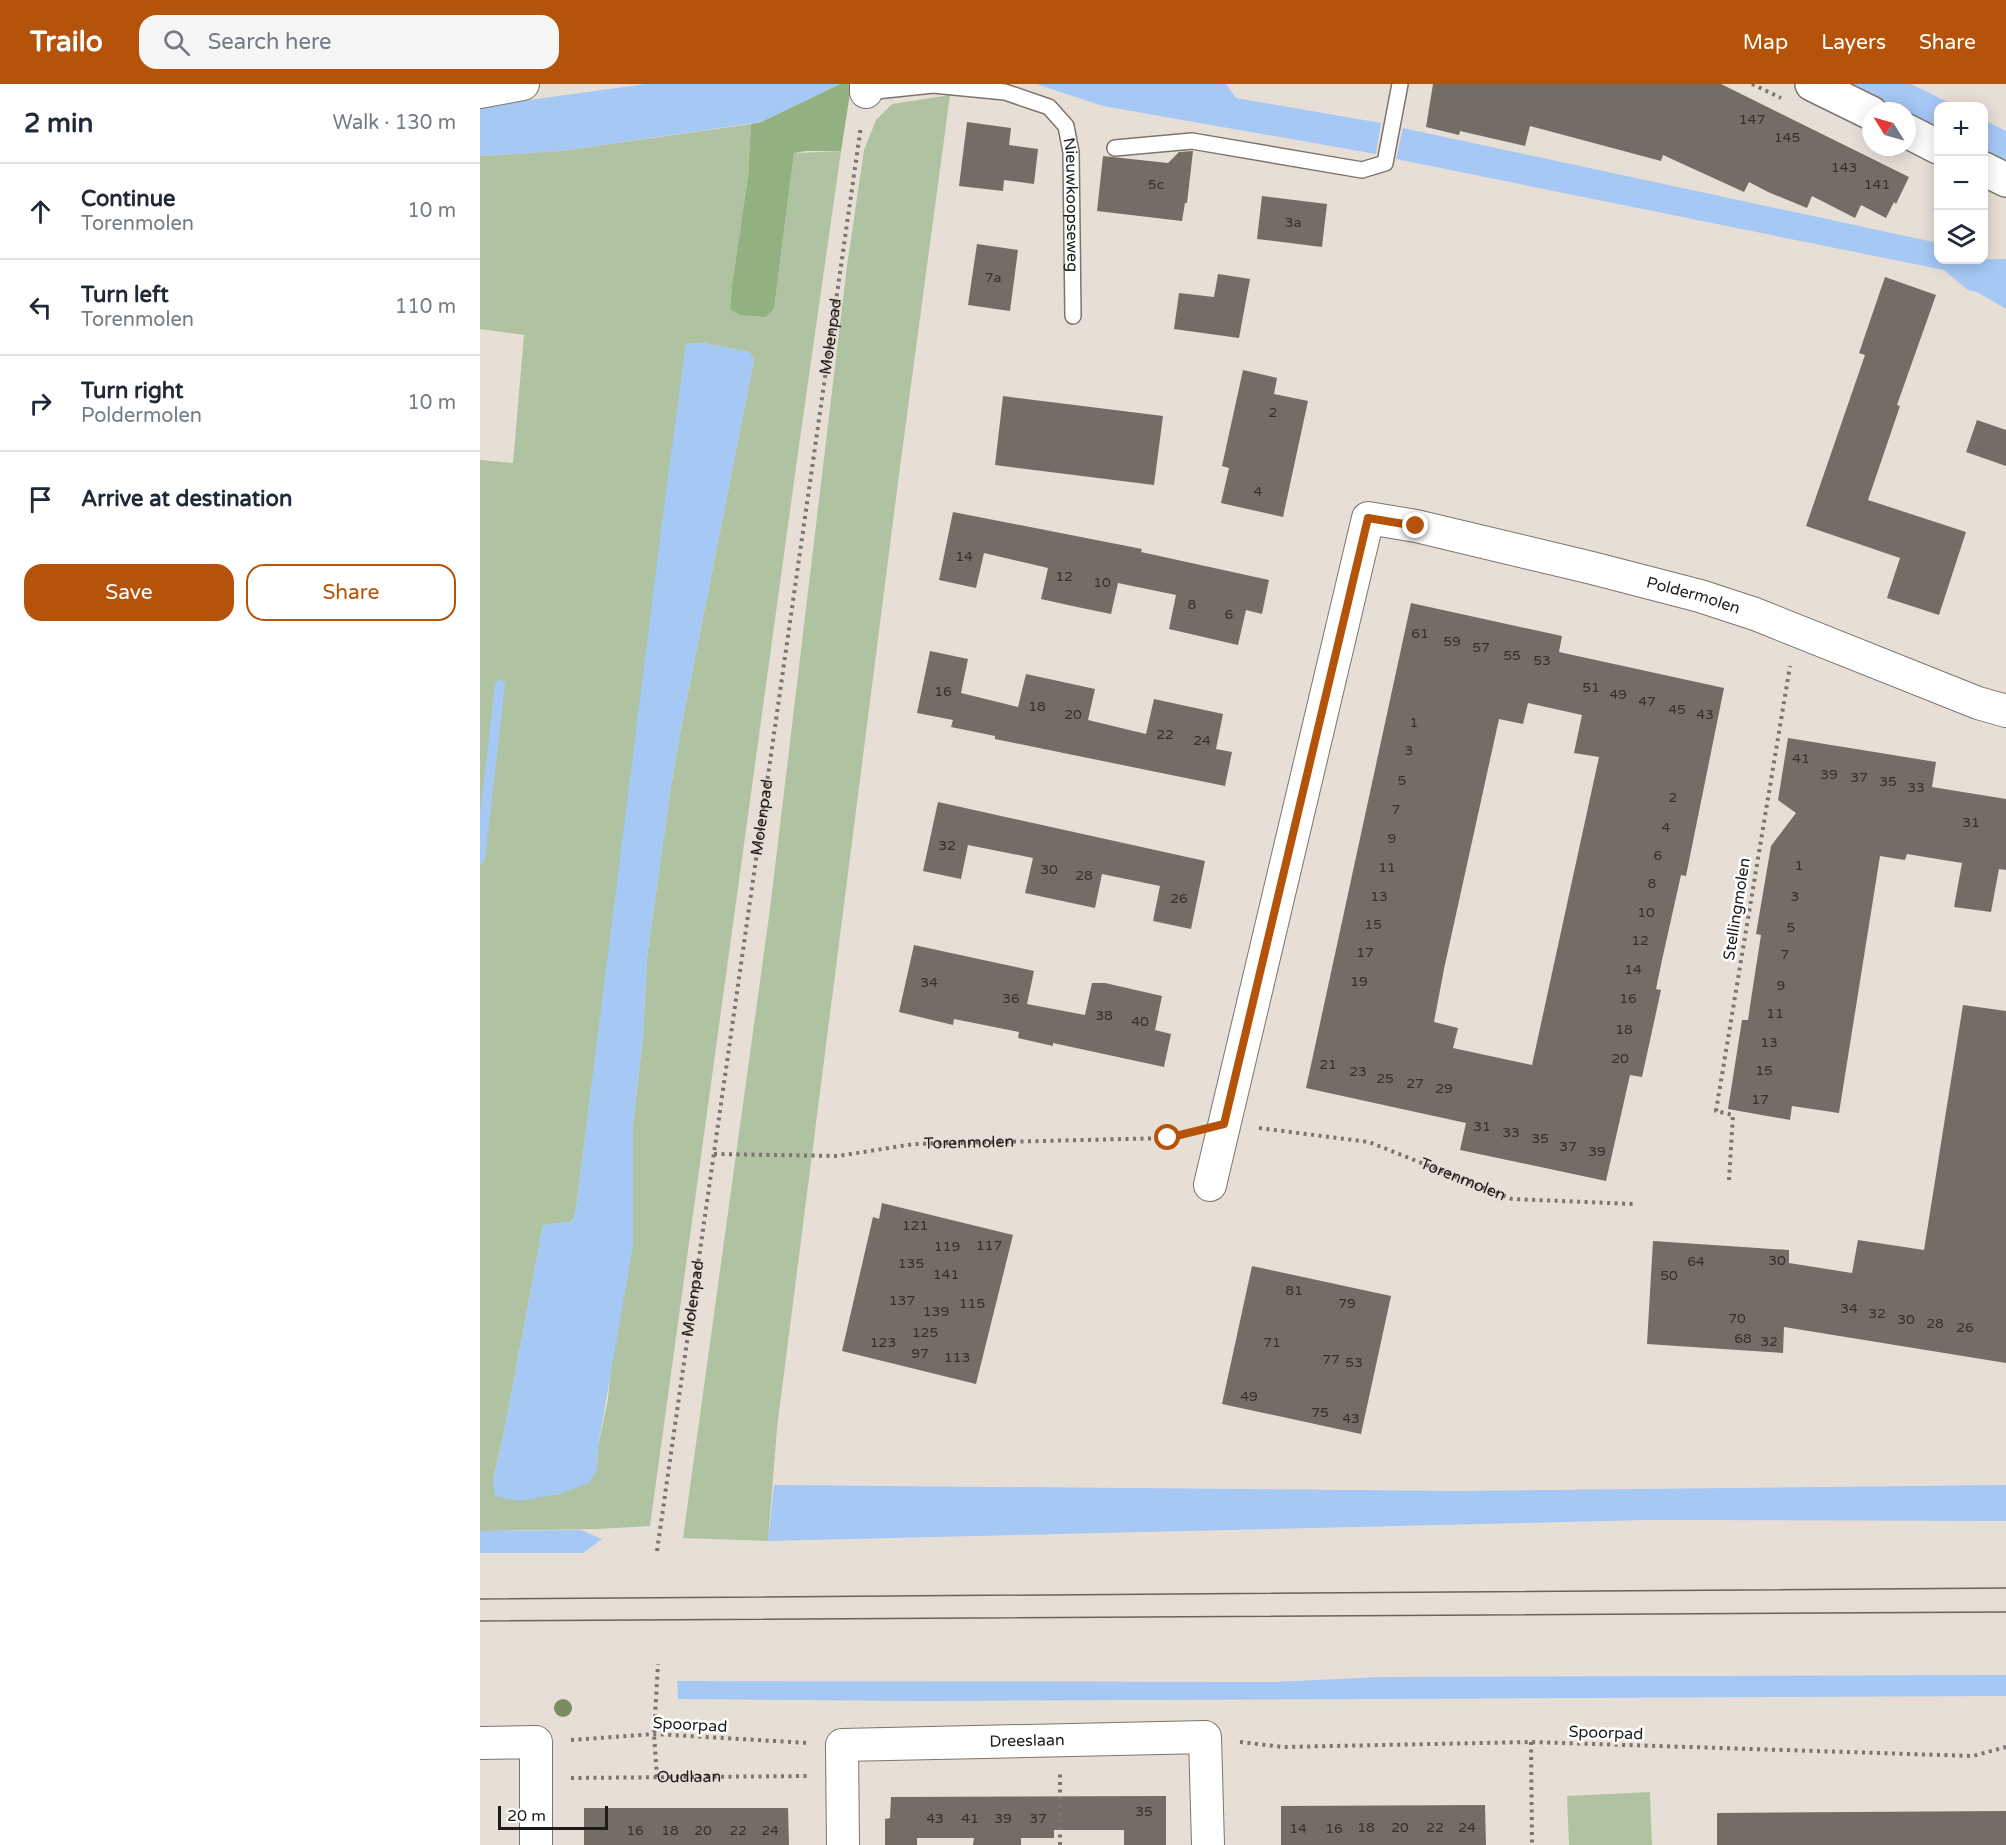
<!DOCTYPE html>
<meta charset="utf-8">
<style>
body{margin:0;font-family:"Varela Round",sans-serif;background:#f6f6f7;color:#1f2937}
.controls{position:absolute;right:18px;top:18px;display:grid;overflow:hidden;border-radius:12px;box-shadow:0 3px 15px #0003}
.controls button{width:54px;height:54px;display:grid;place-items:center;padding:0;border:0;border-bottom:2px solid #e0e1e3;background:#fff;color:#1f2937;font:30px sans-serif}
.compass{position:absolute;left:1382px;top:18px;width:54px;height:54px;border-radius:50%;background:#fff;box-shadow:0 3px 15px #0003;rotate:307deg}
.scale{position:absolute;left:18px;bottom:15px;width:110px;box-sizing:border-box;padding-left:6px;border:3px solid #1e1b18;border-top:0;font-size:16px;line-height:21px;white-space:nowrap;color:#1e1b18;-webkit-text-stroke:4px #fff;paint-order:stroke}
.stop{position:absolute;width:18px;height:18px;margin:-14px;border:4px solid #b45309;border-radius:50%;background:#fff}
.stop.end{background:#b45309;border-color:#fff;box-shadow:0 2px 6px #0008}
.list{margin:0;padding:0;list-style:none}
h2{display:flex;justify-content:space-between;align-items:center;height:78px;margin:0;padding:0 24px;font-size:26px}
h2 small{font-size:20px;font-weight:400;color:#747a83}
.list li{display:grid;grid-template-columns:39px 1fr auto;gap:18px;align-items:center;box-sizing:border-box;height:96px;padding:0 24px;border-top:2px solid #e0e1e3}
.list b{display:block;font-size:22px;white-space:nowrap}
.list p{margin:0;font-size:20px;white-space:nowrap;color:#747a83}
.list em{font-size:20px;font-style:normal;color:#747a83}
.actions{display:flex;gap:12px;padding:18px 24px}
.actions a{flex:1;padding:14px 0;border:2px solid #b45309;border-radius:18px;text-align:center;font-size:21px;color:#b45309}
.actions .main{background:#b45309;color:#fff}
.icon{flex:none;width:33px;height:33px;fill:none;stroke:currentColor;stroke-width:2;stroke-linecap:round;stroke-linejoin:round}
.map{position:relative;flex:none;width:1526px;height:1761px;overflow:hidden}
header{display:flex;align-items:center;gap:36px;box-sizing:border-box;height:84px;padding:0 30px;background:#b45309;color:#fff}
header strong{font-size:28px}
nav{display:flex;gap:33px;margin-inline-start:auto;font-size:21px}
.search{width:420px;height:54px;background:#f6f6f7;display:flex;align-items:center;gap:15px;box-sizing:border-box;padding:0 21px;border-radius:18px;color:#747a83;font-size:22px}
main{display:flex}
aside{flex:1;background:#fff}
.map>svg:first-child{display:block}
.green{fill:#afc3a2;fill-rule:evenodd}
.forest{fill:#93b080}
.water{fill:#a5c8f5}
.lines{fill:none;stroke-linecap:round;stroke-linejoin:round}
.stream{stroke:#a5c8f5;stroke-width:10}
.building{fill:#746d66;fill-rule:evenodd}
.lane-casing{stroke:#7c756d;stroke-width:18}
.street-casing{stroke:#7c756d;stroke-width:34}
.secondary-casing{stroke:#7c756d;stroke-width:36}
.path{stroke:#7a756f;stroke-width:4;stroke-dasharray:3 4.5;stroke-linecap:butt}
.lane{stroke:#fff;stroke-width:15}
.street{stroke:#fff;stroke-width:32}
.secondary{stroke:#fff;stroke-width:33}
.tram{stroke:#68645e;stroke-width:1.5}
.tree{fill:#7d8c60}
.route{stroke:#b45309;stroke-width:8}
.labels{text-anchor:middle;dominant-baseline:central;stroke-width:5;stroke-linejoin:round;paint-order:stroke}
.number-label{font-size:14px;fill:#34302c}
.street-label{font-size:16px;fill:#1e1b18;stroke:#fff}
</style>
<header>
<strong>Trailo</strong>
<div class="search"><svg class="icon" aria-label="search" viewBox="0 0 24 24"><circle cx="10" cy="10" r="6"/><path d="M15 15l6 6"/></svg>Search here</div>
<nav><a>Map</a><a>Layers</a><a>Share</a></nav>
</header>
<main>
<aside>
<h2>2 min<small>Walk · 130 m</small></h2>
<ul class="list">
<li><svg class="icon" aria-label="ahead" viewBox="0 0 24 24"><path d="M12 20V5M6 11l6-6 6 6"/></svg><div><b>Continue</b><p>Torenmolen</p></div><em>10 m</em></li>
<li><svg class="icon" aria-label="left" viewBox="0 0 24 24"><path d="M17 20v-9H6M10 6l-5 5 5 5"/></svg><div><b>Turn left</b><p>Torenmolen</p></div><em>110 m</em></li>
<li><svg class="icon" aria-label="right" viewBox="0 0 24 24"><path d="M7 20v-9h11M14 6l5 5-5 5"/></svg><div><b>Turn right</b><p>Poldermolen</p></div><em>10 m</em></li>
<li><svg class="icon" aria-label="arrive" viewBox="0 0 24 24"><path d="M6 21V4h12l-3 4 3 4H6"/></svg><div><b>Arrive at destination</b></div></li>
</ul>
<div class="actions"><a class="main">Save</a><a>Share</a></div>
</aside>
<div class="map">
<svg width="1526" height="1761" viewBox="0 0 1526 1761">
<rect width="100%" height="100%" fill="#e7dfd6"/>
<path class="green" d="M 470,11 L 420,383 L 297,1344 L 288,1457 L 203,1454 L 290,825 L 367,182 L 384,66 L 396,36 L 412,20 Z
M 271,40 L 268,93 L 252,201 L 250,225 L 286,233 L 294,225 L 314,69 L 361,67 L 317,376 L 170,1442 L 117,1445 L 0,1447 L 0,376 L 33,379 L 44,251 L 0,245 L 0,72 L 80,67 ZM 223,259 L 269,268 L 274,276 L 201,644 L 190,709 L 167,873 L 163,953 L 153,1040 L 128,1315 L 118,1362 L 117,1386 L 80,1410 L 64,1412 L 13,1396 L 24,1348 L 63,1141 L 90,1138 L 94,1134 L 96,1125 L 206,260 Z
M 1170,1708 L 1172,1761 L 1089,1761 L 1087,1712 Z"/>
<path class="forest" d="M 360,0 L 371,0 L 371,3 L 361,67 L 326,67 L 314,69 L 294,225 L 286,233 L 260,231 L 250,225 L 252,201 L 268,93 L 271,40 L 281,38 Z"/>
<path class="water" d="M 165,0 L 360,0 L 281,38 L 80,67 L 0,72 L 0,23 Z
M 556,0 L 746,0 L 756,14 L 901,39 L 896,70 L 623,22 Z
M 1366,0 L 1431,0 L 1476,22 L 1458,22 L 1458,47 L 1427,31 L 1427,27 L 1419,27 Z
M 1504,36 L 1526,47 L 1526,81 L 1504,70 Z
M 923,44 L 1458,159 L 1458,176 L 1526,175 L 1526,225 L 1497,208 L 1488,206 L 1464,186 L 916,75 Z
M 223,259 L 270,268 L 274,276 L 201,644 L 190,709 L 167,873 L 163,953 L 153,1040 L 153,1162 L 118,1362 L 117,1386 L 109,1399 L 80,1410 L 38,1417 L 15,1412 L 13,1396 L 24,1348 L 63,1141 L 90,1138 L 94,1134 L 96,1125 L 184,422 L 206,260 Z
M 294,1401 L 978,1407 L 1526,1401 L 1526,1437 L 1167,1436 L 288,1457 Z
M 101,1446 L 122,1455 L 103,1469 L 0,1469 L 0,1447 Z
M 1526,1591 L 1526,1612 L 443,1617 L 198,1615 L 197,1597 L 793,1598 L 903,1593 Z"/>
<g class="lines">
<path class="stream" d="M 0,775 L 20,601"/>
</g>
<path class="building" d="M 953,0 L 1241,0 L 1429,93 L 1416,120 L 1414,118 L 1406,134 L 1381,121 L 1375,134 L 1332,112 L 1327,124 L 1288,108 L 1269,98 L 1264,108 L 1183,71 L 1181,77 L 1050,42 L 1045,62 L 980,47 L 979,51 L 946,43 Z
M 487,38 L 531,44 L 529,61 L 558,65 L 554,100 L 524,96 L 523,107 L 479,102 Z
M 713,67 L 707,119 L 705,119 L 702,137 L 617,127 L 623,72 L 688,79 L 699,68 Z
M 782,112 L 847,120 L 842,163 L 777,155 Z
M 497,160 L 538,166 L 530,227 L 488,221 Z
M 738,190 L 770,195 L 759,254 L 694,245 L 699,209 L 734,213 Z
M 1405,193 L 1456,211 L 1417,321 L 1420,322 L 1388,416 L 1486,448 L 1459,531 L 1407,514 L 1420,474 L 1326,442 L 1385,271 L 1379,269 Z
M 763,286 L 797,294 L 794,310 L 828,317 L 803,433 L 741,419 L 749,384 L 742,382 Z
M 523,312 L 683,332 L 674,401 L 515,381 Z
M 1497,336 L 1526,346 L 1526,382 L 1486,368 Z
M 473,428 L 662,465 L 661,468 L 789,496 L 782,530 L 766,526 L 758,561 L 689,545 L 696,511 L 638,499 L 631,530 L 597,523 L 561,515 L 568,484 L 504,469 L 496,504 L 459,496 Z
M 931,519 L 1082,552 L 1079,568 L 1244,604 L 1206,792 L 1201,791 L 1182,876 L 1176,905 L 1181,906 L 1162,993 L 1150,991 L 1126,1097 L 980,1066 L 986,1039 L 826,1004 ZM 1048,619 L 1102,631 L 1094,669 L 1119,673 L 1052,981 L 973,964 L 978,944 L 954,938 L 964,885 L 1019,635 L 1043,640 Z
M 450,567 L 488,575 L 481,609 L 538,623 L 546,590 L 615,605 L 608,636 L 666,650 L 674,615 L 743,630 L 736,665 L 752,668 L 745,702 L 515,655 L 515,652 L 471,643 L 473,636 L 437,629 Z
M 1308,654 L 1456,678 L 1452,703 L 1526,715 L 1526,786 L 1519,785 L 1511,828 L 1474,823 L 1482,779 L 1427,770 L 1425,776 L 1400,772 L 1359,1029 L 1312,1022 L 1310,1036 L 1248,1025 L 1262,936 L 1268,936 L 1272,909 L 1281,851 L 1276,850 L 1291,762 L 1316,729 L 1298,716 Z
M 458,718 L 725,777 L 711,845 L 673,837 L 680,802 L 622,790 L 615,824 L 545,809 L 553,774 L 488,761 L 481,795 L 443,787 Z
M 434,861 L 554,887 L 547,920 L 605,931 L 612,899 L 625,899 L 682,912 L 675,946 L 691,950 L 684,983 L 573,959 L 573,962 L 538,954 L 539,948 L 474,935 L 473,941 L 419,928 Z
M 1483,921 L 1526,927 L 1526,1279 L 1304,1243 L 1303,1269 L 1167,1260 L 1173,1157 L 1309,1166 L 1309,1179 L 1372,1189 L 1378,1156 L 1444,1166 Z
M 402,1119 L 533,1151 L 496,1300 L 362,1267 L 393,1133 L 399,1135 Z
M 772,1182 L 911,1212 L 881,1350 L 742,1320 Z
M 686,1712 L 686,1761 L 644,1761 L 644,1746 L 574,1746 L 574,1754 L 541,1754 L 541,1761 L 493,1761 L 494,1754 L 437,1754 L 437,1761 L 405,1761 L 405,1735 L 410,1734 L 411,1713 Z
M 1005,1721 L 1006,1761 L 801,1761 L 801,1722 Z
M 104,1724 L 308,1724 L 309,1761 L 104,1761 Z
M 1526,1727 L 1526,1761 L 1237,1761 L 1237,1729 Z"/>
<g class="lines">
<g class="lane-casing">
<g id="lane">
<path id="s5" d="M 386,8 L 453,1 L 525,8 L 569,23 L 586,42 L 591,68 L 593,232"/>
<path d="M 635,64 L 712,57 L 882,86 L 905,79 L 920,0"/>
</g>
</g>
<g class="street-casing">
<g id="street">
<path d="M 0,8 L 43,0"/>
<path d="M 386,8 L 386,0"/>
<path id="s6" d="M 730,1101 L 888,434 L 936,442 L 1112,484 L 1220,512 L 1275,530 L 1498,619 L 1526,627"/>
<path d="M 0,1659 L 56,1658 L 56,1761"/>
<path id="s7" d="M 363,1761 L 362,1661 L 725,1653 L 728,1761"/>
</g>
</g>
<g class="secondary-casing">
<path id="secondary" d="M 1332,0 L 1391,29
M 1427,47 L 1458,63
M 1504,85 L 1526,96"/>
</g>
<g class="path">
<path d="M 1272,0 L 1301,14"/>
<path id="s1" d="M 779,1044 L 889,1058 L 1032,1115 L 1154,1120"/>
<path id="s2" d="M 234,1070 L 358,1072 L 434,1060 L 688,1054 L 707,1050"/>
<path d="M 1249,1096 L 1253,1031 L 1236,1027 L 1310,582"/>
<path id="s3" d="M 177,1467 L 381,42"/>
<path d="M 91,1656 L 174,1650 L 329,1659"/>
<path d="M 760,1658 L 803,1663 L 1051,1658 L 1493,1672 L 1526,1663"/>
<path d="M 1051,1658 L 1052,1761"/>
<path d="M 177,1693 L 174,1650 L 178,1580"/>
<path id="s4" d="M 91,1694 L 329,1692"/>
<path d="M 580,1761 L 580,1690"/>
</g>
<use href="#lane" class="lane"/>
<use href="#street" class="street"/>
<use href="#secondary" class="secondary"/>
<path class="tram" d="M 0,1515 L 1526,1504
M 0,1537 L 1526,1528"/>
</g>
<circle class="tree" cx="83" cy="1624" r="9"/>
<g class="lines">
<path class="route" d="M 688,1054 L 744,1040 L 888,434 L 936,442"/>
</g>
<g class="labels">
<g class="number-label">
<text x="1272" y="35">147</text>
<text x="1307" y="53">145</text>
<text x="1364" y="83">143</text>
<text x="676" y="100">5c</text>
<text x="1397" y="100">141</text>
<text x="813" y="138">3a</text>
<text x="513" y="193">7a</text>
<text x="793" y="328">2</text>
<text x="778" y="407">4</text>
<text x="484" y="472">14</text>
<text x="584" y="492">12</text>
<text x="622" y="498">10</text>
<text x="712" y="520">8</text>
<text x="749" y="530">6</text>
<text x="940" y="549">61</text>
<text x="972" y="557">59</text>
<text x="1001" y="563">57</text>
<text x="1032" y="571">55</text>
<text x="1062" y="576">53</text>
<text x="1111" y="603">51</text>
<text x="463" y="607">16</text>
<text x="1138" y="610">49</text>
<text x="1167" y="617">47</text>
<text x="557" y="622">18</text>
<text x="1197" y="625">45</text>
<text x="593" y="630">20</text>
<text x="1225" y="630">43</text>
<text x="934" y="638">1</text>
<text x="685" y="650">22</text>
<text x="722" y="656">24</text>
<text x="929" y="666">3</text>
<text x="1321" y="674">41</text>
<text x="1349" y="690">39</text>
<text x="1379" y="693">37</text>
<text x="922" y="696">5</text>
<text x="1408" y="697">35</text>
<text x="1436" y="703">33</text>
<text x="1193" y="713">2</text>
<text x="916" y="725">7</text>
<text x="1491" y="738">31</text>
<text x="1186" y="743">4</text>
<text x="912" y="754">9</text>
<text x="467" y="761">32</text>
<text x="1178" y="771">6</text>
<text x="1319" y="781">1</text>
<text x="907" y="783">11</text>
<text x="569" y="785">30</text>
<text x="604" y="791">28</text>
<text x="1172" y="799">8</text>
<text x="899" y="812">13</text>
<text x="1315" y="812">3</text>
<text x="699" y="814">26</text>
<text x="1166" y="828">10</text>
<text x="893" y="840">15</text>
<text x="1311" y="843">5</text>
<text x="1160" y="856">12</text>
<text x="885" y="868">17</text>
<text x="1305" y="870">7</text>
<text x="1153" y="885">14</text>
<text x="879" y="897">19</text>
<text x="449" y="898">34</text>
<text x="1301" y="901">9</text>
<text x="531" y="914">36</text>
<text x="1148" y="914">16</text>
<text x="1295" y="929">11</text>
<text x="624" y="931">38</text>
<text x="660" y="937">40</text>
<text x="1144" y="945">18</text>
<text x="1289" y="958">13</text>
<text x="1140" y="974">20</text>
<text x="848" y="980">21</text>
<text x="1284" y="986">15</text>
<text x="878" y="987">23</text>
<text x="905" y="994">25</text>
<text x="935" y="999">27</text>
<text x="964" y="1004">29</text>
<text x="1280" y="1015">17</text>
<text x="1002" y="1042">31</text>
<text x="1031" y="1048">33</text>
<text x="1060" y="1054">35</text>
<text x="1088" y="1062">37</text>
<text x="1117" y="1067">39</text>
<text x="435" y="1141">121</text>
<text x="509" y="1161">117</text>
<text x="467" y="1162">119</text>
<text x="1297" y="1176">30</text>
<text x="1216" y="1177">64</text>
<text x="431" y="1179">135</text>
<text x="466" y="1190">141</text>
<text x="1189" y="1191">50</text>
<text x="814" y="1206">81</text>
<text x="422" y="1216">137</text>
<text x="492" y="1219">115</text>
<text x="867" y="1219">79</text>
<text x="1369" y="1224">34</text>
<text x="456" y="1227">139</text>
<text x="1397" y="1229">32</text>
<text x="1257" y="1234">70</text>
<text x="1426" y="1235">30</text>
<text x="1455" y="1239">28</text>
<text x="1485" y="1243">26</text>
<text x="445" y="1248">125</text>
<text x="1263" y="1254">68</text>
<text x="1289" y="1257">32</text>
<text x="403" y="1258">123</text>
<text x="792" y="1258">71</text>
<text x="440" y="1269">97</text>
<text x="477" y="1273">113</text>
<text x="851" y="1275">77</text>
<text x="874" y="1278">53</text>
<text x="769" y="1312">49</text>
<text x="840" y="1328">75</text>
<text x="871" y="1334">43</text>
<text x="664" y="1727">35</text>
<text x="455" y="1734">43</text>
<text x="490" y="1734">41</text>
<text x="523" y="1734">39</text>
<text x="558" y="1734">37</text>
<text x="886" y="1743">18</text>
<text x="920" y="1743">20</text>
<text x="955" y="1743">22</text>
<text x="987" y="1743">24</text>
<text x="818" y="1744">14</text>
<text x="854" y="1744">16</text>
<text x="155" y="1746">16</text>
<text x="190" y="1746">18</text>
<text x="223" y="1746">20</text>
<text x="258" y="1746">22</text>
<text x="290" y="1746">24</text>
</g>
<g class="street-label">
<text stroke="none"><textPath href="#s5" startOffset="291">Nieuwkoopseweg</textPath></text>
<text stroke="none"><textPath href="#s3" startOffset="1227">Molenpad</textPath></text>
<text stroke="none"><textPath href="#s6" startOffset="1020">Poldermolen</textPath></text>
<text stroke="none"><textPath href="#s3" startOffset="741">Molenpad</textPath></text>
<text transform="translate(1257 825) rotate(-81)">Stellingmolen</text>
<text stroke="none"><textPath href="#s2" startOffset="256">Torenmolen</textPath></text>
<text stroke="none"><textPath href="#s1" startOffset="212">Torenmolen</textPath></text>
<text stroke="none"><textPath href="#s3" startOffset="255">Molenpad</textPath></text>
<text transform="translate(210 1641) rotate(3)">Spoorpad</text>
<text transform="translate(1126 1649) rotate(2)">Spoorpad</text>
<text stroke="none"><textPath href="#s7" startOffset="285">Dreeslaan</textPath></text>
<text stroke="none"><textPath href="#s4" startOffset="118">Oudlaan</textPath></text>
</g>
</g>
</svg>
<div class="controls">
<button>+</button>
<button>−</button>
<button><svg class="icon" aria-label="layers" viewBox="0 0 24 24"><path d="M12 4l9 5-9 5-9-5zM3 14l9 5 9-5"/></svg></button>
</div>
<svg class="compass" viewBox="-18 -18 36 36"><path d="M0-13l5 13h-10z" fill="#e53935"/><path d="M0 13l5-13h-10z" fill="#747a83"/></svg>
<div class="scale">20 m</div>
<div class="stop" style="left:688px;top:1054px"></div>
<div class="stop end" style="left:936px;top:442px"></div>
</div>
</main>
